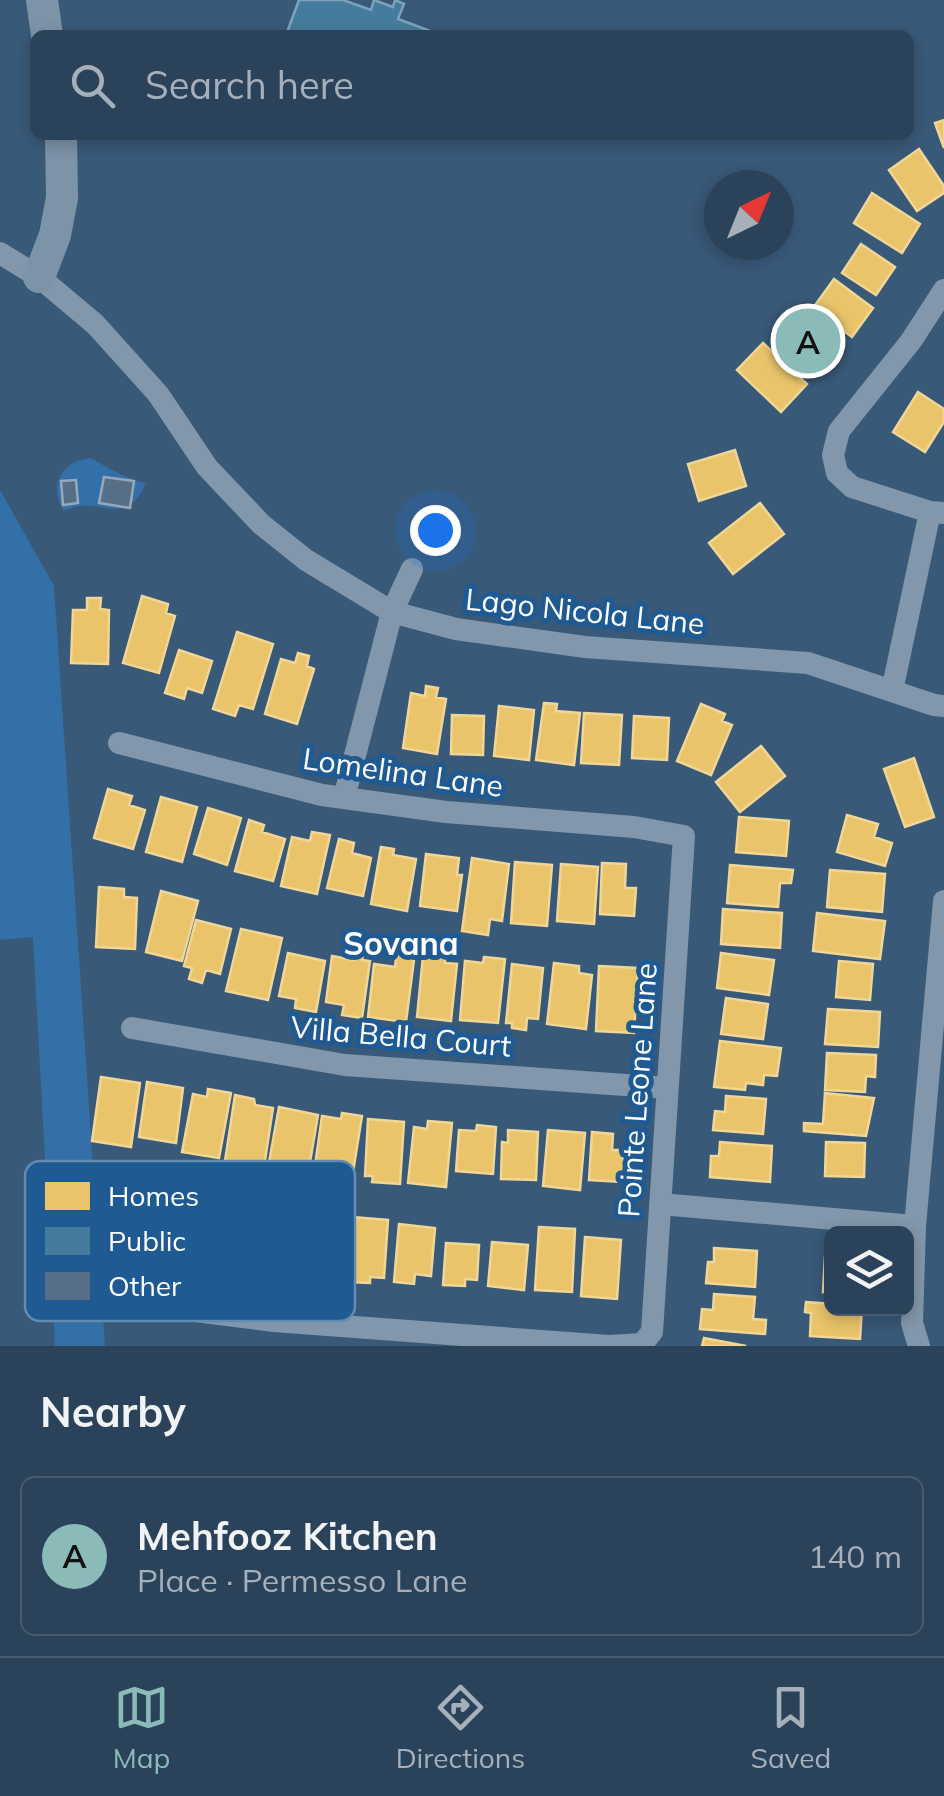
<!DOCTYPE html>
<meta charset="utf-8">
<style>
body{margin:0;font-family:Mulish,sans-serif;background:#334a60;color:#f1f3f6}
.controls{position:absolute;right:30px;bottom:30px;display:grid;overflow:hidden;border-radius:15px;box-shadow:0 5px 15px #0003}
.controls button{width:90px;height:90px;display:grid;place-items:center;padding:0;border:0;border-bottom:2px solid #475c70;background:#2b435a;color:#f1f3f6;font:50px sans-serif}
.compass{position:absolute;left:704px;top:170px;width:90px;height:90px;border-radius:50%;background:#2b435a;box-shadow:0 5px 15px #0003;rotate:43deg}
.you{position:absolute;left:435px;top:530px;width:35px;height:35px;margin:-25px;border:8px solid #fff;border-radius:50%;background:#1a73e8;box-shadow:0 0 0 15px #1a73e833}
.badge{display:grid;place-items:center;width:65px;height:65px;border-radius:50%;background:#8bbbb9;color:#111;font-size:32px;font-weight:700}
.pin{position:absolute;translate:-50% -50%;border:5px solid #fff;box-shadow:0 2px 10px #0006}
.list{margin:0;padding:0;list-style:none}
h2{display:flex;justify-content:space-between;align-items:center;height:130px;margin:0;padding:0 40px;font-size:42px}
h2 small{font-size:32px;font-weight:400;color:#a6b0bb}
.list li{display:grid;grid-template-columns:65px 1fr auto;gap:30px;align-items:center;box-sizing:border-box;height:160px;margin:0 20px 20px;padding:0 20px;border:2px solid #475c70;border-radius:15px}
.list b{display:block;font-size:38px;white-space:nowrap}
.list p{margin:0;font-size:32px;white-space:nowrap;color:#a6b0bb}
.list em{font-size:32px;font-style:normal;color:#a6b0bb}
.icon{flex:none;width:55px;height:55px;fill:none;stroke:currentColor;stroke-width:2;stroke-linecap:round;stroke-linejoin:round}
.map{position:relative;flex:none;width:944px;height:1346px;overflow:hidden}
.search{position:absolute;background:#2b435a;box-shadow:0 5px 15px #0003;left:30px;right:30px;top:30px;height:110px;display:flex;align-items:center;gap:25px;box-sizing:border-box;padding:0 35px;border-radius:15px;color:#a6b0bb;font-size:38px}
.sheet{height:310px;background:#2b435a}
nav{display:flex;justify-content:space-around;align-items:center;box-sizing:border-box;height:140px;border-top:2px solid #475c70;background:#2b435a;font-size:28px;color:#a6b0bb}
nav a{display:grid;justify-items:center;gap:5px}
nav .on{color:#8bbbb9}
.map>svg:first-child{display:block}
.green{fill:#3470a8}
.homes{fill:#e9c46a;stroke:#f0d697;stroke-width:2.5}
.public{fill:#457b9d;stroke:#7da3ba;stroke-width:2.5}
.building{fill:#566f87;stroke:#96a8b9;stroke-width:2.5}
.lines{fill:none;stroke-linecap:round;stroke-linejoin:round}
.street{stroke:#8297ab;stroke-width:22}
.secondary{stroke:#7d93a7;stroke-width:32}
.labels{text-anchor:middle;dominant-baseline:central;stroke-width:10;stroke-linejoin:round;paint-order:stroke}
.street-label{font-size:30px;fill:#fff;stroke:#1f5a92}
.neighbourhood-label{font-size:32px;font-weight:bold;fill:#fff;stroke:#1f5a92}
.key{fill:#1f5a92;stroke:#628cb3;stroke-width:2.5}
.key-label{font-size:28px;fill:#fff}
</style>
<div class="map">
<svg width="944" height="1346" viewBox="0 0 944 1346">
<rect width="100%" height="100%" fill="#395978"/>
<path class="green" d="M 90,458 L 124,476 L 146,484 C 122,532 99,492 64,511 C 48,486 61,462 90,458 Z
M 0,490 L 54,586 L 105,1346 L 55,1346 L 33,937 L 0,940 Z"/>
<path class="homes" d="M 944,120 L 944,148 L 935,123 Z
M 919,149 L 944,186 L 944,193 L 917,211 L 889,170 Z
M 872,193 L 920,224 L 902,253 L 854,223 Z
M 861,244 L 895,267 L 876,295 L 842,273 Z
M 834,279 L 873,308 L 852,337 L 813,308 Z
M 798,307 L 844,346 L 819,375 L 773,335 Z
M 763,343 L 807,384 L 781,412 L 737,370 Z
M 918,392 L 944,409 L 944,422 L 925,452 L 893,432 Z
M 735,450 L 746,486 L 699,501 L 688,464 Z
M 760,503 L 784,534 L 733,574 L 709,543 Z
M 142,596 L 168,604 L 166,613 L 175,616 L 159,673 L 123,663 Z
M 87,598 L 101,598 L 100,609 L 109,610 L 108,664 L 71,663 L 73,610 L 87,610 Z
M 237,632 L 273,644 L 253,709 L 239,705 L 235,716 L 213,709 Z
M 179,650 L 212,661 L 202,693 L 187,688 L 184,699 L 165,693 Z
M 298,653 L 309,656 L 307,666 L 314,669 L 297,724 L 265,714 L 281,659 L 295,663 Z
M 426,686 L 438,688 L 436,697 L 446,699 L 437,754 L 403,748 L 411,693 L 425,696 Z
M 544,703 L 557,704 L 556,711 L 580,713 L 574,765 L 536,760 Z
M 701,704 L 725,714 L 722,721 L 732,725 L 711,775 L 677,761 Z
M 499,706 L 534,710 L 529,760 L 494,756 Z
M 584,713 L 622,715 L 619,765 L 581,763 Z
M 452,715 L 484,716 L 483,755 L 451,754 Z
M 634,716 L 669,718 L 667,760 L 632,758 Z
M 761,746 L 785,776 L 740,812 L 716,782 Z
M 914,758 L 934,817 L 905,827 L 884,769 Z
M 108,789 L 132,796 L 129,805 L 145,810 L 133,849 L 94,838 Z
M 161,797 L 197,807 L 182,862 L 146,852 Z
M 208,808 L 241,818 L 227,865 L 194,854 Z
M 847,815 L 878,824 L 874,837 L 892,843 L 885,866 L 837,852 Z
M 739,817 L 789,821 L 786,856 L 736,852 Z
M 249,820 L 264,825 L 262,832 L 285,839 L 273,881 L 235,871 Z
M 312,832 L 330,835 L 317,894 L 281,886 L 292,837 L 310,841 Z
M 339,839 L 354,843 L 352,853 L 371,858 L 363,896 L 327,888 Z
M 381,847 L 394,849 L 393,855 L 416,859 L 407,911 L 371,904 Z
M 426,854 L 459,858 L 457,875 L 462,875 L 457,911 L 420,906 Z
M 472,858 L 509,864 L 502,921 L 490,919 L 488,935 L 462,931 Z
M 515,862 L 552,865 L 547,926 L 511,923 Z
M 602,863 L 626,864 L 625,888 L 636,888 L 634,916 L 600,914 Z
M 561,864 L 598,867 L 594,924 L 557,921 Z
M 730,865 L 793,870 L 791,883 L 780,883 L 778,907 L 727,903 Z
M 830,870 L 885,874 L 882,912 L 827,907 Z
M 99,887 L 124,889 L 124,897 L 137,898 L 135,949 L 96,947 Z
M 161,891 L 198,901 L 182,961 L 146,952 Z
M 723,909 L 782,913 L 780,948 L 721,944 Z
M 817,913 L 885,921 L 880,959 L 813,951 Z
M 196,920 L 231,929 L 220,974 L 206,970 L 202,983 L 189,979 L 192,968 L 184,966 Z
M 241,929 L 282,938 L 268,1000 L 226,991 Z
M 356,950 L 364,951 L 362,960 L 370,961 L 362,1018 L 342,1015 L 344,1005 L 326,1002 L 332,956 L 354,960 Z
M 397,950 L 415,952 L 406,1022 L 368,1017 L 374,964 L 395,967 Z
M 288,953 L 325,961 L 316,1012 L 295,1008 L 296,999 L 279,996 Z
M 721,953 L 774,960 L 769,995 L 717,988 Z
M 423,956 L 445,958 L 445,963 L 457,964 L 451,1021 L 417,1017 Z
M 484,957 L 505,959 L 498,1023 L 460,1020 L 465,961 L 483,963 Z
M 839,961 L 873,964 L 870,1000 L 836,997 Z
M 554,963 L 579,966 L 579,973 L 592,975 L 586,1029 L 547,1024 Z
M 512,964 L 543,968 L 538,1019 L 527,1018 L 526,1030 L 512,1028 L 512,1023 L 506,1023 Z
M 599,966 L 638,968 L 634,1033 L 596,1031 Z
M 726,998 L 768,1004 L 763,1039 L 721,1034 Z
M 828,1009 L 880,1012 L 878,1047 L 825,1044 Z
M 720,1041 L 781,1048 L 777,1076 L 764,1075 L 763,1085 L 746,1083 L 745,1090 L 714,1087 Z
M 827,1053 L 876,1055 L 875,1077 L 866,1076 L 865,1092 L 825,1090 Z
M 101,1077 L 140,1083 L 131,1147 L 92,1141 Z
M 147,1082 L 183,1088 L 176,1143 L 139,1137 Z
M 208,1089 L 231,1093 L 219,1158 L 182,1152 L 193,1094 L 207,1097 Z
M 825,1093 L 874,1098 L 866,1136 L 804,1131 L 804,1123 L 823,1124 Z
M 235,1095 L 254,1099 L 255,1105 L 273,1108 L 264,1167 L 225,1161 Z
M 726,1096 L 766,1099 L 763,1134 L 713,1130 L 715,1111 L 725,1112 Z
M 279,1107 L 318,1115 L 308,1174 L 268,1168 Z
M 342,1113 L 362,1116 L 353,1172 L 315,1166 L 322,1116 L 341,1119 Z
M 368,1119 L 404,1122 L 400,1184 L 372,1182 L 373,1176 L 365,1176 Z
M 428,1121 L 452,1123 L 446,1187 L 408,1183 L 414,1127 L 427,1129 Z
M 477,1125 L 496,1127 L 493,1174 L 456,1171 L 459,1130 L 476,1131 Z
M 508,1130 L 538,1132 L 536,1180 L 501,1179 L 502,1142 L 508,1143 Z
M 548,1130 L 585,1133 L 580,1190 L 543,1186 Z
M 592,1132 L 613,1134 L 612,1150 L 624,1150 L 622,1182 L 589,1180 Z
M 720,1142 L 772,1146 L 770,1182 L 710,1177 L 711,1156 L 719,1156 Z
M 826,1142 L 865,1143 L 864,1177 L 825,1176 Z
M 352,1217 L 388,1220 L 384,1278 L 370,1277 L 370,1283 L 347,1282 Z
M 399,1224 L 435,1228 L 431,1276 L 415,1274 L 414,1284 L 394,1282 Z
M 539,1227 L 575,1229 L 572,1292 L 535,1290 Z
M 585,1237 L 621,1240 L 617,1299 L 581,1296 Z
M 492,1242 L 528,1245 L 524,1290 L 488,1286 Z
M 446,1243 L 479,1245 L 477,1280 L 465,1279 L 465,1286 L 443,1285 Z
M 714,1248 L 757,1251 L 755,1287 L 706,1283 L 708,1262 L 714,1262 Z
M 825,1257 L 832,1258 L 832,1292 L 823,1292 Z
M 714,1294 L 755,1297 L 753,1319 L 766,1320 L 765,1334 L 700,1329 L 702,1309 L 713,1310 Z
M 806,1302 L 832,1304 L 832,1308 L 862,1308 L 860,1339 L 810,1336 L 811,1313 L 805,1312 Z
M 704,1338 L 746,1346 L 702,1346 Z"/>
<path class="public" d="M 299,0 L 343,0 L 371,10 L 374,0 L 393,7 L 395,0 L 404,4 L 398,19 L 441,35 L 286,35 Z"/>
<path class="building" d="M 104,477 L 134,481 L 130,508 L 99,503 Z
M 76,480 L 78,503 L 63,505 L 61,481 Z"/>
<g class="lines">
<path class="street" d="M 0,253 L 39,277 L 95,324 L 158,394 L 207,467 L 261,524 L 306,560 L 392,612 L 456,629 L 585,647 L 808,663 L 934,705 L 944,706
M 944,290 L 911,341 L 839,431 L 833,455 L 837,473 L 852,487 L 930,512 L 944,513
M 892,691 L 930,512
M 119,743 L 322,795 L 446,812 L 634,827 L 684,836 L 652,1332 L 642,1344 L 609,1346 L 274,1321 L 156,1306
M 344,798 L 392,612 L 412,569
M 132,1028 L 345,1065 L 667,1088
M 660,1204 L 915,1226
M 919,1346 L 912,1323 L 915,1226 L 944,901"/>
<path class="secondary" d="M 42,0 L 47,35
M 39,277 L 55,235 L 62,198 L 61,135"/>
</g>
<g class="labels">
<g class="street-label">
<text transform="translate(585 611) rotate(6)">Lago Nicola Lane</text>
<text transform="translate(403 772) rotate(8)">Lomelina Lane</text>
<text transform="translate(401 1036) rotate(5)">Villa Bella Court</text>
<text transform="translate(637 1090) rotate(-86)">Pointe Leone Lane</text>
</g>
<g class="neighbourhood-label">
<text x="401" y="943">Sovana</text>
</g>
</g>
<rect x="25" y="1161" width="330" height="160" rx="15" class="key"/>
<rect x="45" y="1182" width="45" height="28" fill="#e9c46a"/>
<rect x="45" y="1227" width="45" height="28" fill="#457b9d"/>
<rect x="45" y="1272" width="45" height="28" fill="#566f87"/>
<g class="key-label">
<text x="108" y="1206">Homes</text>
<text x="108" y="1251">Public</text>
<text x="108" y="1296">Other</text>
</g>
</svg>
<div class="controls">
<button><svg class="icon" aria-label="layers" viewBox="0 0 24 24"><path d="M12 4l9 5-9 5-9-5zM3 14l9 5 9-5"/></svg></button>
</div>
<svg class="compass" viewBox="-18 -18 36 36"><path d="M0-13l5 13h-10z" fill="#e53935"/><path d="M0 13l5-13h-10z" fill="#a6b0bb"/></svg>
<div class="you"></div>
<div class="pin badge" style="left:808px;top:341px">A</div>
<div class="search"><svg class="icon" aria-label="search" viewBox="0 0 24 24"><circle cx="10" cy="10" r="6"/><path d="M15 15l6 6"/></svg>Search here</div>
</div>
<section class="sheet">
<h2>Nearby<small></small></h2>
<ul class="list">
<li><span class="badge">A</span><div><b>Mehfooz Kitchen</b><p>Place · Permesso Lane</p></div><em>140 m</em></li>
</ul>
</section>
<nav>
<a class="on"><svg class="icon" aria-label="map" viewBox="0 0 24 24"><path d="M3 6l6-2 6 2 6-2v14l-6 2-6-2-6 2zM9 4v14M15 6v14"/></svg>Map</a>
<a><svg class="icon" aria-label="directions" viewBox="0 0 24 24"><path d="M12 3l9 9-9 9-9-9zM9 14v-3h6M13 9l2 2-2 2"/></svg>Directions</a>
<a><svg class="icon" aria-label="saved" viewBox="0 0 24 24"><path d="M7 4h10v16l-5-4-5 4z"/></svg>Saved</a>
</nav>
